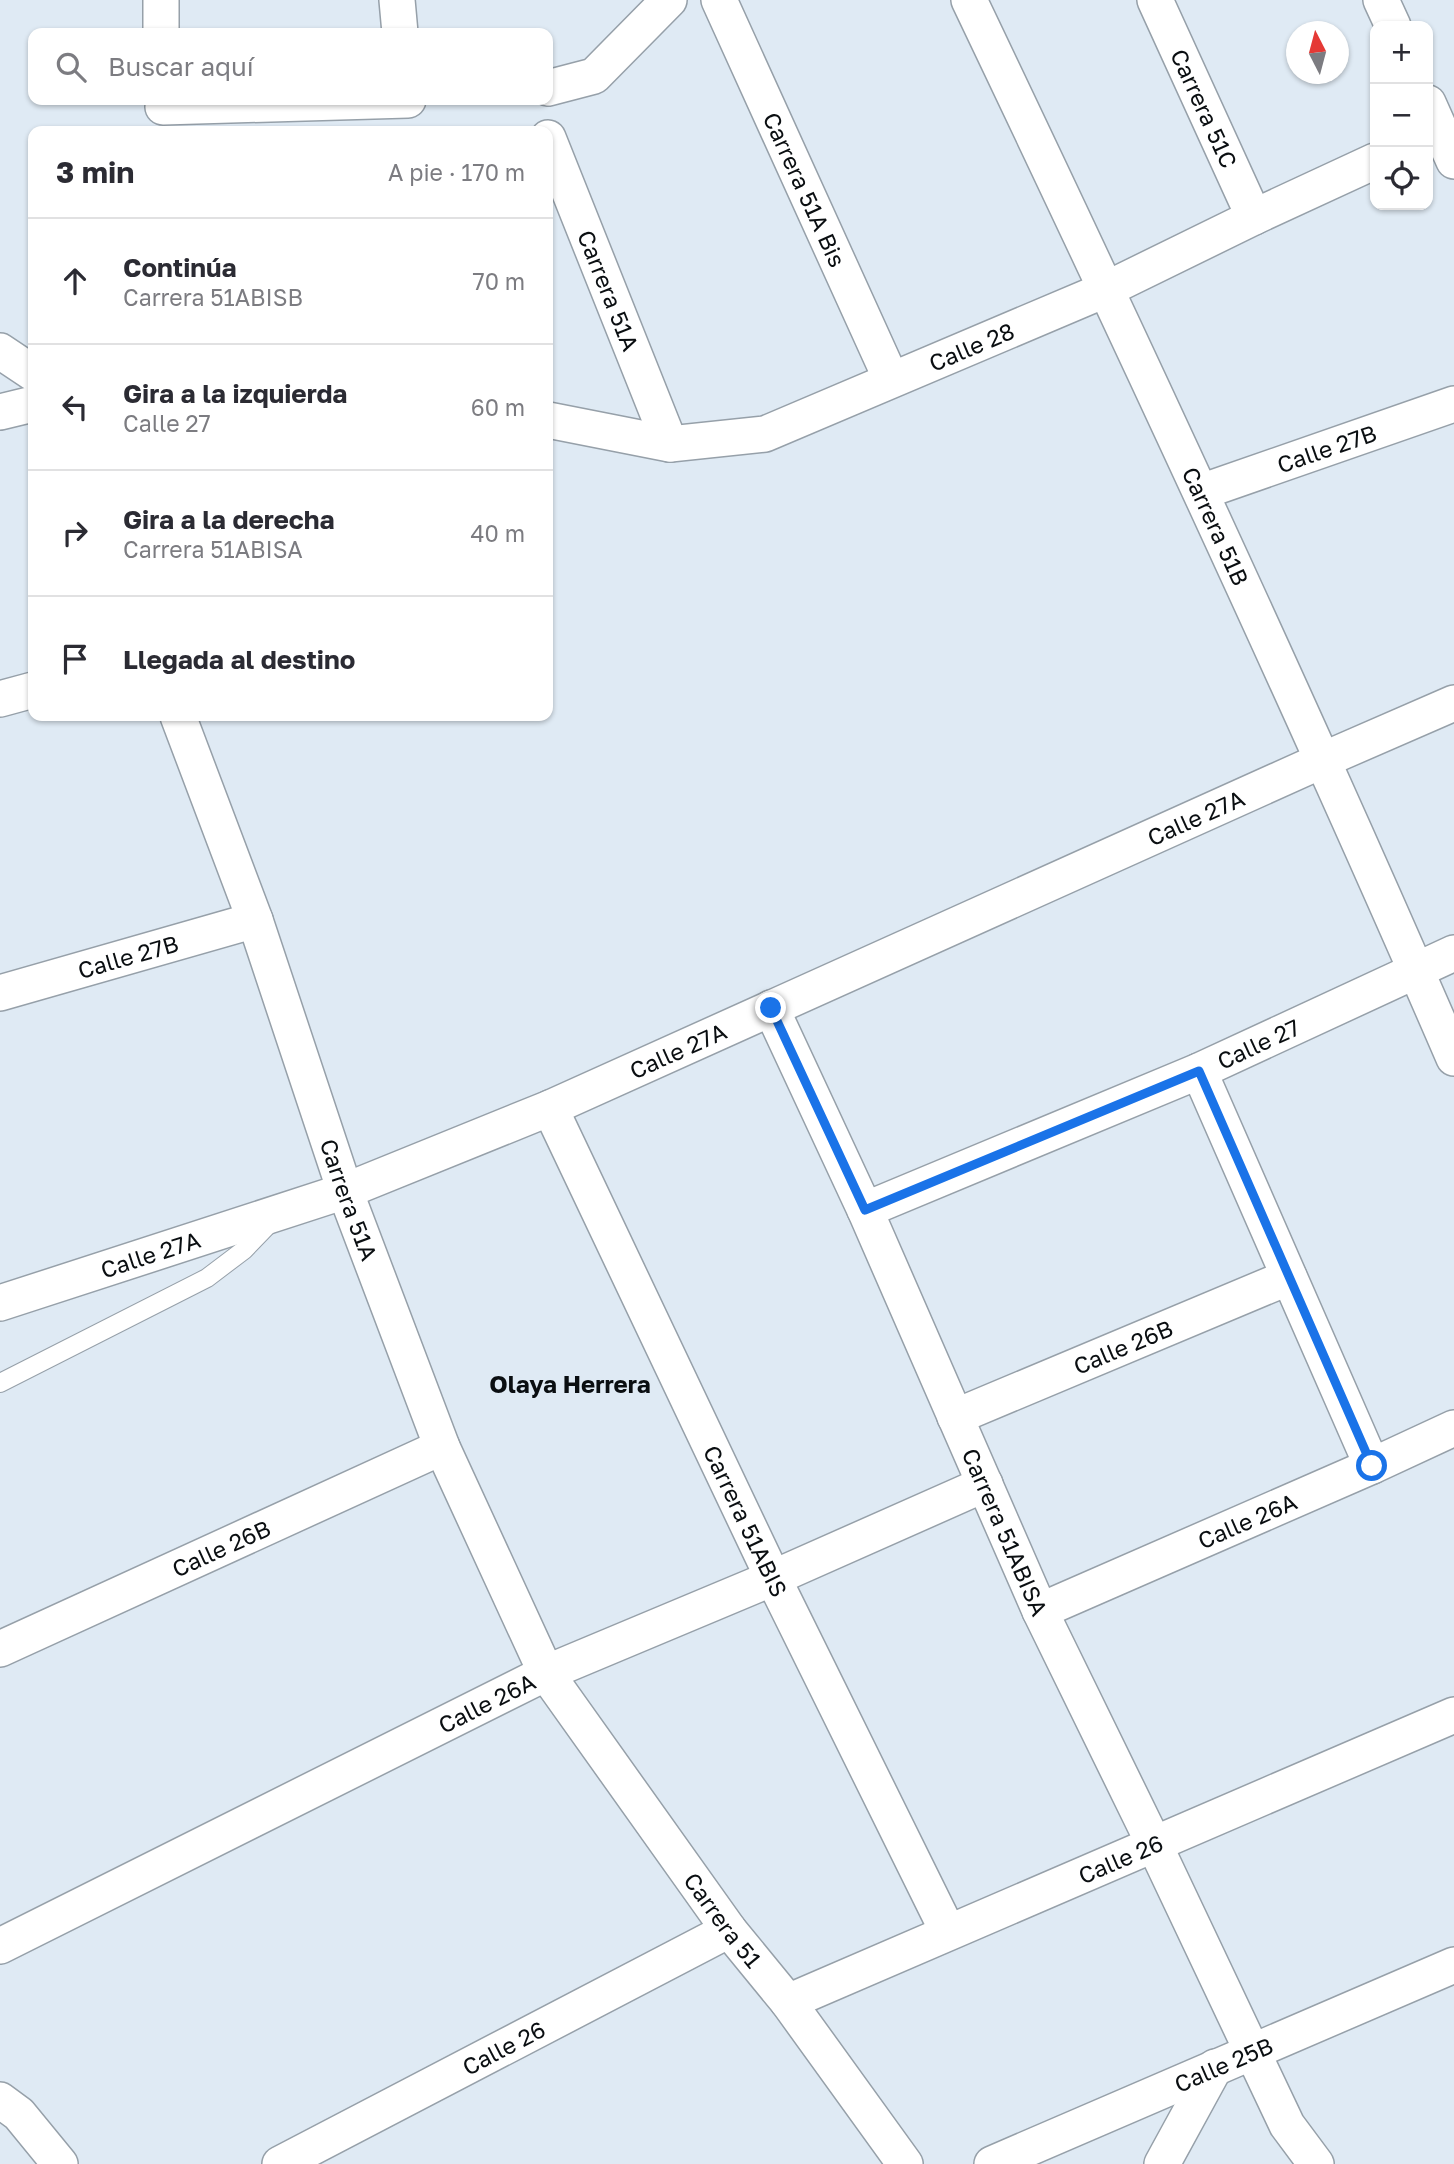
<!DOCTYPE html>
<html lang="es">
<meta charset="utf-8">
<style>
body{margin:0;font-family:"Golos Text",sans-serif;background:#f2f2f3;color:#2b2b33}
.controls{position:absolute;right:21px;top:21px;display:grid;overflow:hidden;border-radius:14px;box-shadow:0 2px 5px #0004}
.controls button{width:63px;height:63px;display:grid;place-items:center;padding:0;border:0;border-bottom:2px solid #e1e1e2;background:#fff;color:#2b2b33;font:35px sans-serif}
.compass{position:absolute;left:1286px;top:21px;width:63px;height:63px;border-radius:50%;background:#fff;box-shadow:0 2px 5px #0004;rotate:354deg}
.stop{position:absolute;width:21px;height:21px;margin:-16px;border:5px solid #1a73e8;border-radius:50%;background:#fff}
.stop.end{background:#1a73e8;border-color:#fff;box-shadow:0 2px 7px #0008}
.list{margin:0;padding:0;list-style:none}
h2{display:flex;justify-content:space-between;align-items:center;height:91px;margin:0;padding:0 28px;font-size:30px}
h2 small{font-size:23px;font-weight:400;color:#7c7c81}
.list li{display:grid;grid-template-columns:46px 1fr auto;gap:21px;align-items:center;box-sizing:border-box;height:126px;padding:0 28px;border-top:2px solid #e1e1e2}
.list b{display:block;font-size:26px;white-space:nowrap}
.list p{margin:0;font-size:23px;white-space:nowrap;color:#7c7c81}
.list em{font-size:23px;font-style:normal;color:#7c7c81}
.icon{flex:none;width:38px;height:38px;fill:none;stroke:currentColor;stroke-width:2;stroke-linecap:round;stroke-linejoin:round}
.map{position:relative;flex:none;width:1454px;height:2164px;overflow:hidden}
.search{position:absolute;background:#fff;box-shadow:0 2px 5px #0004;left:28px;top:28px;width:525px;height:77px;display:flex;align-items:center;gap:18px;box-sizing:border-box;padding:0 24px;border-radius:14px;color:#7c7c81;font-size:26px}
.panel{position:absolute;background:#fff;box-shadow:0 2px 5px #0004;left:28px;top:126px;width:525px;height:595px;border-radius:14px}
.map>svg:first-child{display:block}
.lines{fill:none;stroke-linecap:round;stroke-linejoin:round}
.service-casing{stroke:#96a0a9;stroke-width:20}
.minor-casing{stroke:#96a0a9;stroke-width:38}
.service{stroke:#fff;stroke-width:18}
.minor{stroke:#fff;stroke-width:35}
.route{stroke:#1a73e8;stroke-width:9}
.labels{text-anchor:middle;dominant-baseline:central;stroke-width:6;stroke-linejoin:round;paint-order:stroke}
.street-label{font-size:23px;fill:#0a0e11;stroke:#dfeaf4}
.neighbourhood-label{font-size:24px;font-weight:bold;fill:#0a0e11;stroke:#dfeaf4}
</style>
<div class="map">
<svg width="1454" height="2164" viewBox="0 0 1454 2164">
<rect width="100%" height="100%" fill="#dfeaf4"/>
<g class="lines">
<g class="service-casing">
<path id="service" d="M 0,1383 L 207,1278 L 244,1250 L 269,1224"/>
</g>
<g class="minor-casing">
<g id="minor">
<path d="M 161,0 L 161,33"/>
<path d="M 397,0 L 400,33"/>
<path id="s1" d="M 719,0 L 891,379"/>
<path id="s2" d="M 969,0 C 1136,350 1300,702 1454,1058"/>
<path id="s3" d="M 1155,0 L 1254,217"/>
<path d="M 1381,0 L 1393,26"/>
<path d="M 548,88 L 594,76 L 669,0"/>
<path d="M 1428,103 L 1454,161"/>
<path d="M 163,107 L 408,100"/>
<path id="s4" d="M 548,138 L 670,444"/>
<path d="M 0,351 L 33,373"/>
<path d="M 0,412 L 33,404"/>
<path id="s5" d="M 548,420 L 670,444 L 765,434 L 1107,289 L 1254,217 L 1375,161"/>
<path id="s6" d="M 1201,492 L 1454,404"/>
<path d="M 0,699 L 33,690"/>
<path id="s7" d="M 178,716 L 255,920 L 345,1191 L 442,1447 L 546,1673 L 729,1930 L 788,2002 L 905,2164"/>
<path id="s8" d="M 0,993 L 255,920"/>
<path id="s9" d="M 771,1008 L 865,1210 L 1040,1611 L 1154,1844 L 1287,2125 L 1316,2164"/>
<path d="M 1199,1071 L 1372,1466"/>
<path id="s10" d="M 550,1108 L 773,1578 L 948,1932"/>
<path id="s11" d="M 865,1210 L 1199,1071 L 1454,953"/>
<path id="s12" d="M 0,1303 L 345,1191 L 550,1108 L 1323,760 L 1454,703"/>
<path id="s13" d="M 955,1417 L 1289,1277"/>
<path id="s14" d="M 1040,1611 L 1372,1466 L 1454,1428"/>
<path id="s15" d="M 0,1649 L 442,1447"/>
<path id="s16" d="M 0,1946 L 546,1673 L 773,1578 L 985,1484"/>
<path id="s17" d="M 788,2002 L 1454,1715"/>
<path d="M 0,2100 L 19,2114 L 60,2164"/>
<path id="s18" d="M 280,2164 L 729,1930"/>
<path id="s19" d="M 992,2164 L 1454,1965"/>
<path d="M 1162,2164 L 1215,2067"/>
</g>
</g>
<use href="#service" class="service"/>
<use href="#minor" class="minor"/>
</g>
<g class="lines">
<path class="route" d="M 771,1008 L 865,1210 L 1199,1071 L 1372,1466"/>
</g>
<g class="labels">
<g class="street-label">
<text stroke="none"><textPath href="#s3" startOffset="119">Carrera 51C</textPath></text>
<text stroke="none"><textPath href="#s1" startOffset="208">Carrera 51A Bis</textPath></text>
<text stroke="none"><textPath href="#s4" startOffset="164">Carrera 51A</textPath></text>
<text stroke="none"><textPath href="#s5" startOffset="444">Calle 28</textPath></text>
<text stroke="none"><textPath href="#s6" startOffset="133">Calle 27B</textPath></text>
<text stroke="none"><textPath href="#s2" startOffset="581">Carrera 51B</textPath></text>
<text stroke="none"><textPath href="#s12" startOffset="1292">Calle 27A</textPath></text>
<text stroke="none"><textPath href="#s8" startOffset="133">Calle 27B</textPath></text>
<text stroke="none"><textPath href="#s11" startOffset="427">Calle 27</textPath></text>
<text stroke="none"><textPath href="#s12" startOffset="724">Calle 27A</textPath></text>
<text stroke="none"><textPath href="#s7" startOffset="513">Carrera 51A</textPath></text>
<text stroke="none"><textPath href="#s12" startOffset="158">Calle 27A</textPath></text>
<text stroke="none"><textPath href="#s13" startOffset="182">Calle 26B</textPath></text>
<text stroke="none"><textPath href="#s14" startOffset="226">Calle 26A</textPath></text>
<text stroke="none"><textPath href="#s10" startOffset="457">Carrera 51ABIS</textPath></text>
<text stroke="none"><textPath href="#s9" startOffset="574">Carrera 51ABISA</textPath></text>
<text stroke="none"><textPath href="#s15" startOffset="243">Calle 26B</textPath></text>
<text stroke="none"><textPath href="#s16" startOffset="544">Calle 26A</textPath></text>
<text stroke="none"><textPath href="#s17" startOffset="362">Calle 26</textPath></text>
<text stroke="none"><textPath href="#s7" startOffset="1330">Carrera 51</textPath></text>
<text stroke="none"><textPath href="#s18" startOffset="252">Calle 26</textPath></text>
<text stroke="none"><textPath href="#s19" startOffset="252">Calle 25B</textPath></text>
</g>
<g class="neighbourhood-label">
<text x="570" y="1383">Olaya Herrera</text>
</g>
</g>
</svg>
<div class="controls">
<button>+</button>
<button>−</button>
<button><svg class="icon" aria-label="locate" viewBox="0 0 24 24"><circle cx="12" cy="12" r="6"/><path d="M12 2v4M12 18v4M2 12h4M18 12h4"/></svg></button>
</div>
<svg class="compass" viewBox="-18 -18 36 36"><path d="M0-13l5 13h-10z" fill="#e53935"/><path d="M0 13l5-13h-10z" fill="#7c7c81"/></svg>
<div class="stop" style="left:1372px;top:1466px"></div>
<div class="stop end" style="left:771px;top:1008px"></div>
<div class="search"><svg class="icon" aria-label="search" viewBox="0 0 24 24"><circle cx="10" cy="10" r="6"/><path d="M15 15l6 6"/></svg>Buscar aquí</div>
<section class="panel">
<h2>3 min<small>A pie · 170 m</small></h2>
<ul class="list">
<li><svg class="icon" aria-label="ahead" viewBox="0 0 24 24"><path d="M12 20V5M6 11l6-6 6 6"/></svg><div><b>Continúa</b><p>Carrera 51ABISB</p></div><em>70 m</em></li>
<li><svg class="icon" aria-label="left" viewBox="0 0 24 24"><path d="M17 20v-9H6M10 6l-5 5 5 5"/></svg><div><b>Gira a la izquierda</b><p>Calle 27</p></div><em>60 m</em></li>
<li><svg class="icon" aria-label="right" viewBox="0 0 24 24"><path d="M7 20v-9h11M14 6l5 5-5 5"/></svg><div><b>Gira a la derecha</b><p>Carrera 51ABISA</p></div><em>40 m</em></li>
<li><svg class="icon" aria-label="arrive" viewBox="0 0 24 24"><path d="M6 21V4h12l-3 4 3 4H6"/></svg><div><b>Llegada al destino</b></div></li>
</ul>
</section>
</div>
